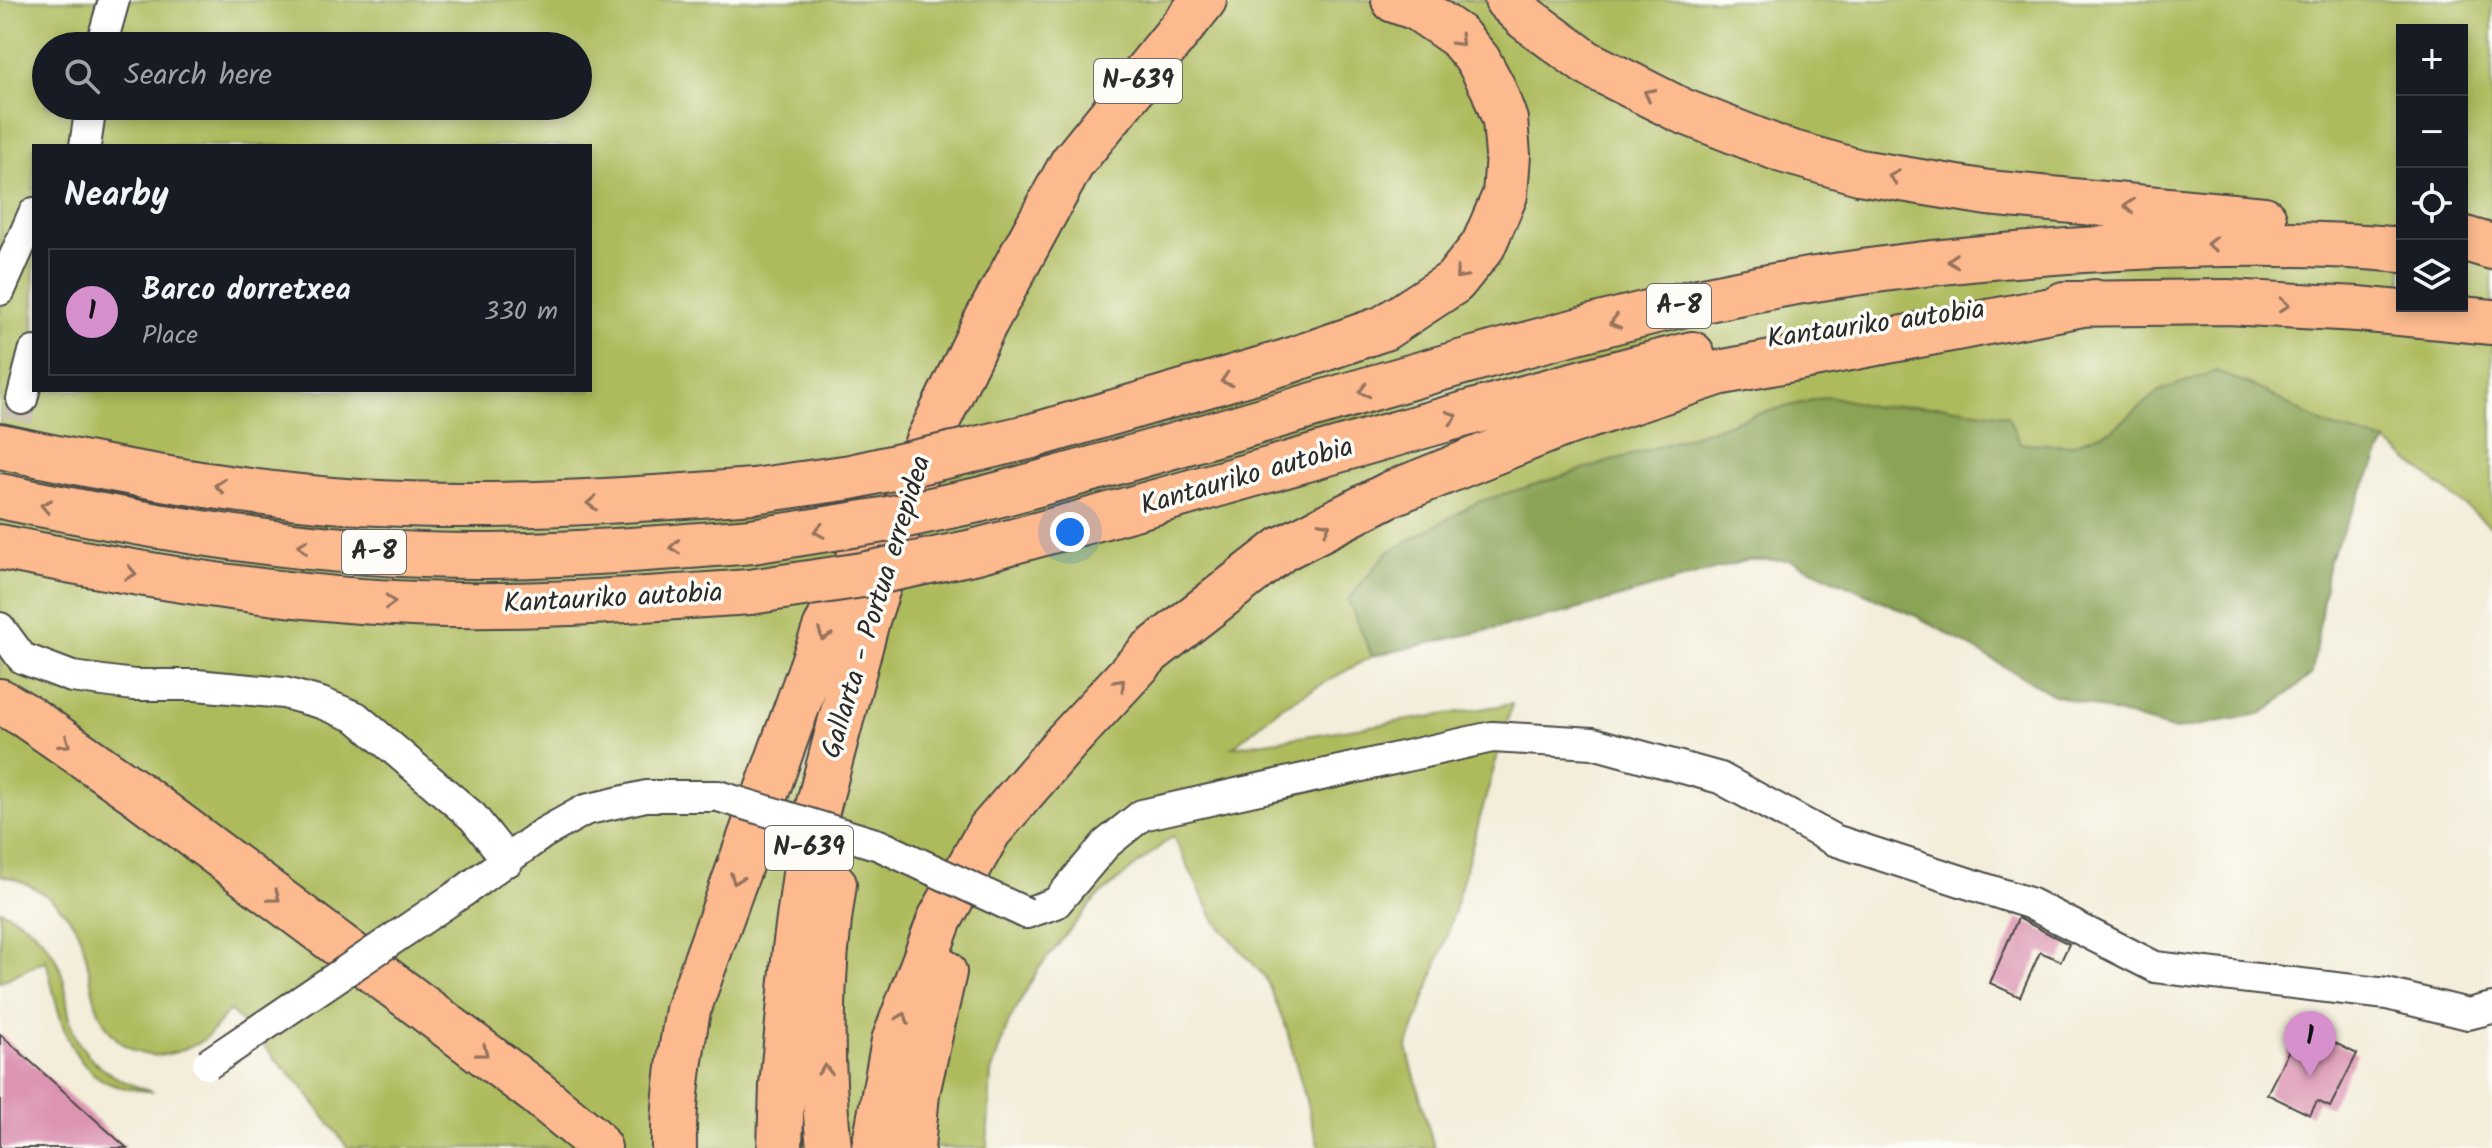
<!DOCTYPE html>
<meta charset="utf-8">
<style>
body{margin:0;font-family:Kalam,sans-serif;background:#20242c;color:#f1f3f6}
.controls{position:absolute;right:24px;top:24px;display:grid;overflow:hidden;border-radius:0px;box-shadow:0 4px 12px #0003}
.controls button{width:72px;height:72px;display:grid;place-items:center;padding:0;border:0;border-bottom:2px solid #363941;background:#171b24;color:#f1f3f6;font:40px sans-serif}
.you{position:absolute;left:1070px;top:532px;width:28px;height:28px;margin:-20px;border:6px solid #fff;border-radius:50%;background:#1a73e8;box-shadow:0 0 0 12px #1a73e833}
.badge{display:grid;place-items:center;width:52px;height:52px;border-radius:50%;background:#d690ce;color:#111;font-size:26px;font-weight:700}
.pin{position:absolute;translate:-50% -66px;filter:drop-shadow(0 2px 4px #0008)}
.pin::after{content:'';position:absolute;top:42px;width:28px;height:24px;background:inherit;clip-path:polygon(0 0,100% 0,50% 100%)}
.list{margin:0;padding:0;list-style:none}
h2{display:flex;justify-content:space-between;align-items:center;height:104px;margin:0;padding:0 32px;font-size:34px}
h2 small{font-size:26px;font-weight:400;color:#9ea1a6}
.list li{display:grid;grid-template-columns:52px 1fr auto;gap:24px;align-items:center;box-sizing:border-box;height:128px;margin:0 16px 16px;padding:0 16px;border:2px solid #363941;border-radius:0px}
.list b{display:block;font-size:30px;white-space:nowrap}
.list p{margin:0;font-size:26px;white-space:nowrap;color:#9ea1a6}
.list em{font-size:26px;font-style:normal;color:#9ea1a6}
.icon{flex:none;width:44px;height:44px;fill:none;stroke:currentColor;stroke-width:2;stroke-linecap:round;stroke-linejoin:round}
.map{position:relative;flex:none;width:2492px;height:1148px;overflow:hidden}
.search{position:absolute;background:#171b24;box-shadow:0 4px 12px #0003;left:32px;top:32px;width:560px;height:88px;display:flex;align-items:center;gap:20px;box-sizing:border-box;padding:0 28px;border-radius:44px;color:#9ea1a6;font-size:30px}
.panel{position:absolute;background:#171b24;box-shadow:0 4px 12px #0003;left:32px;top:144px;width:560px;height:248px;border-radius:0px}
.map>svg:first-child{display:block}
.green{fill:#aebb5d;stroke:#6c7344;stroke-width:2;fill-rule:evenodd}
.forest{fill:#8aa354;stroke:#5a6740;stroke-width:2}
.building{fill:#dc94b2}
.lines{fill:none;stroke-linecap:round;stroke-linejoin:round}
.street-tunnel{stroke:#cbc6b6;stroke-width:30;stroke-dasharray:30 15;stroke-linecap:butt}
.street-casing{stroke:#494845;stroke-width:34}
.highway-casing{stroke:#494845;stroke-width:48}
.street{stroke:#fff;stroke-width:30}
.highway{stroke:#fcba8e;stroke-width:44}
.street-bridge-casing{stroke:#494845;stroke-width:34;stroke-linecap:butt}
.highway-bridge-casing{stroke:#494845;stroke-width:48;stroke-linecap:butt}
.street-bridge{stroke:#fff;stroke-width:30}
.highway-bridge{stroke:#fcba8e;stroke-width:44}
.oneway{stroke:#94725c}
.labels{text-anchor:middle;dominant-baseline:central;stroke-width:7;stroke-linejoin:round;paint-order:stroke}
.shield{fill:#fdfcf7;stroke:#6a6a68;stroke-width:2}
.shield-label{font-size:26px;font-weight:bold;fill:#2b2b2b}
.street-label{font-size:28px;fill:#2b2b2b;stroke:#fdfcf7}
</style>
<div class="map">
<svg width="2492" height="1148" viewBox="0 0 2492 1148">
<rect width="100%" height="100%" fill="#fdfcf7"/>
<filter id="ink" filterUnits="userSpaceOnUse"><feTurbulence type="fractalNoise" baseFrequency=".0125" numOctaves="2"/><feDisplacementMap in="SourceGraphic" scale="16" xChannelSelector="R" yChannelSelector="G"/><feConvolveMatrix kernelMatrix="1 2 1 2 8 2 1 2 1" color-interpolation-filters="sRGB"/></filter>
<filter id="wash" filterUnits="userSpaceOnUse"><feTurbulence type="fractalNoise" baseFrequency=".006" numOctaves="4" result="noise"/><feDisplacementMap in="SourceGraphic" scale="32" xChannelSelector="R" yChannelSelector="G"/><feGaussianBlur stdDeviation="1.8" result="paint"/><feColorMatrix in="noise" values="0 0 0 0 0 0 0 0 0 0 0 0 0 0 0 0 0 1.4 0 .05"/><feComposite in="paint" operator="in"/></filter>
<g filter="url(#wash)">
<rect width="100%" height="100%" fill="#f3edd9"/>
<path class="green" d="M 0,0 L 2492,0 L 2492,528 L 2386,442 L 2327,426 L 2264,391 L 2159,391 L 2112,430 L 2070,445 L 2020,443 L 1942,406 L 1874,407 L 1829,396 L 1754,415 L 1683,439 L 1478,502 L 1387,553 L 1348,600 L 1372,656 L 1280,708 L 1233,747 L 1512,704 L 1446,939 L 1407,1048 L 1434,1148 L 1319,1148 L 1286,1027 L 1265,977 L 1214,920 L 1173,836 L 1096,898 L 1039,968 L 1009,1021 L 991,1073 L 987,1148 L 348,1148 L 302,1087 L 230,1010 C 222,1018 215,1029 206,1038 C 200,1043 191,1045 184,1049 C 139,1069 105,1040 94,996 C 88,970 87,942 71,920 C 54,897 28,881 0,875 ZM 2402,30 L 2462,30 L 2462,306 L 2402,306 ZM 46,46 L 578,46 L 578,106 L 46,106 ZM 34,146 L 590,146 L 590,390 L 34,390 Z
M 0,910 C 36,926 61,953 66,993 C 68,1011 70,1030 81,1046 C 99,1072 124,1083 153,1092 C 136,1089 119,1089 104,1081 C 62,1057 57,1002 46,960 L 0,982 Z"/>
<path class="forest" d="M 2216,371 L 2264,391 L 2327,426 L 2386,442 L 2329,560 L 2312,674 L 2264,713 L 2176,730 L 2054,695 L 1918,617 L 1791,560 L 1748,560 L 1569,612 L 1372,656 L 1348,600 L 1387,553 L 1478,502 L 1683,439 L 1754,415 L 1829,396 L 1874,407 L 1942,406 L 2007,415 L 2020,443 L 2070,445 L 2112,430 L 2159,391 Z"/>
<g id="blocks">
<path class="building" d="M 2018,918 L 2069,944 L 2061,961 L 2040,952 L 2020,997 L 1990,983 Z
M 2301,1026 L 2357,1054 L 2330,1107 L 2317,1101 L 2310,1115 L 2267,1094 Z
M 0,1034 L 127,1148 L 0,1148 Z"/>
</g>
</g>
<g filter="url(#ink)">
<use href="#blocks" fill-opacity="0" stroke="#494845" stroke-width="2"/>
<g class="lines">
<path class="street-tunnel" d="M 0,509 L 22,399"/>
<g class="street-casing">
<path id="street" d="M 101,46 L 114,0
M 85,146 L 91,106
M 0,290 L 34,213
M 22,399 L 34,352
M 0,628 L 22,658 L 72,677 L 134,685 L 196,685 L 284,693 L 321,703 L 356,717 L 473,817 L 508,861
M 464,891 L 542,834 L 585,810 L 646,796 L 718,796
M 1026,913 L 1056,903 L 1106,844 L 1142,815 L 1492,737 L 1593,743 L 1720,778 L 1834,840 L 2029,903 L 2155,967 L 2387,994 L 2468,1014 L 2492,1008"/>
</g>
<g class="highway-casing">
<path id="highway" d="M 1507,0 L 1527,19 L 1587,63 L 1680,110 L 1782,150 L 1859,172 L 1988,193 L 2264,219
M 2462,238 L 2492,247
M 2064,304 L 2227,302 L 2358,309 L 2492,322
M 0,446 C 117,472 239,494 359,502 C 491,510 622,501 753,491
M 972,450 L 1032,436 L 1286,362 L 1384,328 L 1454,282 L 1483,246 L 1505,195 L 1508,155 L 1505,120 L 1493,88 L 1478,60 L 1458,36 L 1417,8 L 1394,0
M 0,496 C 160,529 322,557 486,556 C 575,555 664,548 752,541
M 978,500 C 1209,440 1436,364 1668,308 C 1815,273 1967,256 2117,248 C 2212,243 2307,241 2402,250
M 0,547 C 120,571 239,592 361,601 C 491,611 620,601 750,592
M 973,552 C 1213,489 1450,414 1692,354
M 0,701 L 26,716 L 134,791 L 537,1093 L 592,1138 L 599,1148
M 674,1148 C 673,1101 680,1056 688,1010 L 825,629 L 864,548
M 780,1148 L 782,1086 L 795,949 L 810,837 L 868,617 L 927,443 L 984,325 L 1072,163 L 1204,0
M 829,1148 C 820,1062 820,970 834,884
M 874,1148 L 894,1041 L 940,919 L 989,831 L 1067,741 L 1150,652 L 1282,549 L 1390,494 L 1561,425 L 1718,373 L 2094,302
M 912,1148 L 917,1093 L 944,972"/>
</g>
<use href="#street" class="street"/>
<use href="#highway" class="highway"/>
<g class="street-bridge-casing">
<path id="street-bridge" d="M 718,796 L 879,845 L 1026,913
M 208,1064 L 464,891"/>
</g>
<g class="highway-bridge-casing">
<path id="highway-bridge" d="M 753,491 L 851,477 L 972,450
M 752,541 L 883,520 L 978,500
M 750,592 L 862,575 L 973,552"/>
</g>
<use href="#street-bridge" class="street-bridge"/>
<use href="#highway-bridge" class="highway-bridge"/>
</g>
<defs><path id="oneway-chevron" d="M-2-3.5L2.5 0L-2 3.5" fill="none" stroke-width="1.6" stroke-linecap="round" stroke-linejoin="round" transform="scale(2)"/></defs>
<g class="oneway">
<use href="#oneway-chevron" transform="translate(1459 41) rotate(45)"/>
<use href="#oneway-chevron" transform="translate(1649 94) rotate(-153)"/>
<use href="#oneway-chevron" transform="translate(1894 177) rotate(-171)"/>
<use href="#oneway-chevron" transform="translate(2129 206) rotate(-175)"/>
<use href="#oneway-chevron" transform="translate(2212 244) rotate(179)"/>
<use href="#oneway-chevron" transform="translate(1953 261) rotate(174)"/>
<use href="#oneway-chevron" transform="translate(1460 274) rotate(132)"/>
<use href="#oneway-chevron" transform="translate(2284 305) rotate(3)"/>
<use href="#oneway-chevron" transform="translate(1615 322) rotate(166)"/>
<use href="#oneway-chevron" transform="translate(1226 380) rotate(163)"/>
<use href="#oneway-chevron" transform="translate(1364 391) rotate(164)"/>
<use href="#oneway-chevron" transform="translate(1452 417) rotate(-16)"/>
<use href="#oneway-chevron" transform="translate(220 486) rotate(-174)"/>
<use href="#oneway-chevron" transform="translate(592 503) rotate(178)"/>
<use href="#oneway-chevron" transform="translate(46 506) rotate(-168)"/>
<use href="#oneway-chevron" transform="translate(1325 527) rotate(-27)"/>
<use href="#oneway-chevron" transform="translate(819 531) rotate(171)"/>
<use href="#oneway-chevron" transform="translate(303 546) rotate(-175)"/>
<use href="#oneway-chevron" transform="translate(675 547) rotate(176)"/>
<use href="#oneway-chevron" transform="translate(131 573) rotate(11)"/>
<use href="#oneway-chevron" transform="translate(390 602) rotate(2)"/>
<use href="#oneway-chevron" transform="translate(824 635) rotate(111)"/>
<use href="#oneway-chevron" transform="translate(1120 684) rotate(-47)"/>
<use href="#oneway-chevron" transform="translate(65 743) rotate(35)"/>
<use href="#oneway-chevron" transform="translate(736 879) rotate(110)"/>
<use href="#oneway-chevron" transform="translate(275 897) rotate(37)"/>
<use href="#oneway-chevron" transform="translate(903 1018) rotate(-69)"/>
<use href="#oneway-chevron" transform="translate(483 1052) rotate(37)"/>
<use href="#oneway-chevron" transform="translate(825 1070) rotate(-90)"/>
</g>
</g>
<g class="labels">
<g class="shield">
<rect x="1094" y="59" width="88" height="44" rx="6"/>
<rect x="1647" y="284" width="64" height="44" rx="6"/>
<rect x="342" y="530" width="64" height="44" rx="6"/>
<rect x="765" y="826" width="88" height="44" rx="6"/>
</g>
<g class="shield-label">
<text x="1138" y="81">N-639</text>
<text x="1679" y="306">A-8</text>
<text x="374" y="552">A-8</text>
<text x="809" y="848">N-639</text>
</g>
<g class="street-label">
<text transform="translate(1876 325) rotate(-8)">Kantauriko autobia</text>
<text transform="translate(1247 477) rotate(-16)">Kantauriko autobia</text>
<text transform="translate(613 599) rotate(-3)">Kantauriko autobia</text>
<text transform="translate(877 607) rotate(-73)">Gallarta - Portua errepidea</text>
</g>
</g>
</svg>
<div class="controls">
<button>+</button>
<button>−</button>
<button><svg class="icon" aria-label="locate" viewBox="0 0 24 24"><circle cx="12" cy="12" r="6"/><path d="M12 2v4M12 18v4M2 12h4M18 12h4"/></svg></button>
<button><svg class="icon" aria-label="layers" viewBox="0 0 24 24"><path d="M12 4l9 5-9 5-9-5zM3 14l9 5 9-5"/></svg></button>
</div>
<div class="you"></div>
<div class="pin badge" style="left:2310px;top:1077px">1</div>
<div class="search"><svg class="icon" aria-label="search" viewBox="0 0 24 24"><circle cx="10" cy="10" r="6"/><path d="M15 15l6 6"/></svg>Search here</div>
<section class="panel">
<h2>Nearby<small></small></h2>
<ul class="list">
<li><span class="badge">1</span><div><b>Barco dorretxea</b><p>Place</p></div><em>330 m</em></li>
</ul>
</section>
</div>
